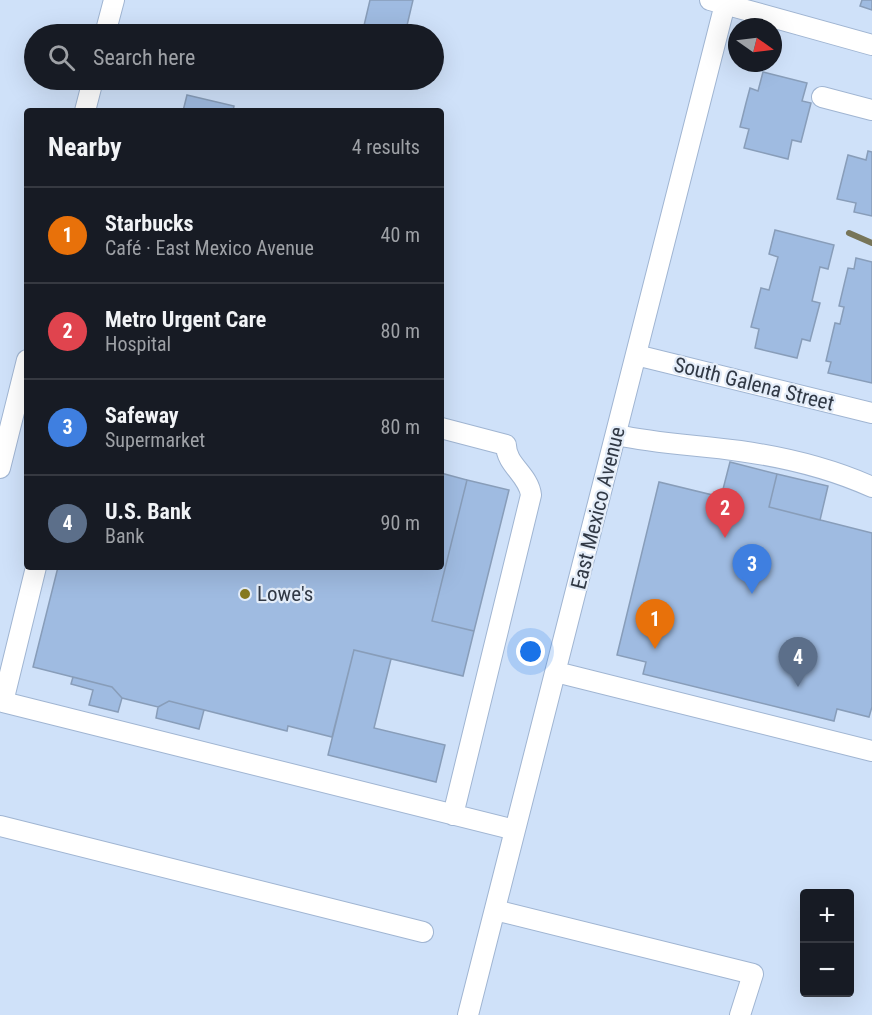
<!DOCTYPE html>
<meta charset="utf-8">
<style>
body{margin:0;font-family:"Roboto Condensed",sans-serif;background:#20242c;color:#f1f3f6}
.controls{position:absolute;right:18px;bottom:18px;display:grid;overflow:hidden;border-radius:6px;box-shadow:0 6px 24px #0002}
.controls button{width:54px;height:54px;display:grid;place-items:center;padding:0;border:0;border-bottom:2px solid #363941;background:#171b24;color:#f1f3f6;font:30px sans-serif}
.compass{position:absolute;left:728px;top:18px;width:54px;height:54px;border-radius:50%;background:#171b24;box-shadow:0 6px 24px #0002;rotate:104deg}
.you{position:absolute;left:531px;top:652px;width:21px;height:21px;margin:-15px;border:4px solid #fff;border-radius:50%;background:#1a73e8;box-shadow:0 0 0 9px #1a73e833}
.badge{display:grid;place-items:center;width:39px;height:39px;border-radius:50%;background:#877a20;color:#fff;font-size:20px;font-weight:700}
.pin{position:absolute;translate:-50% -50px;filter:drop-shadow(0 2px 3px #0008)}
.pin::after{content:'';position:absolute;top:32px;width:21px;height:18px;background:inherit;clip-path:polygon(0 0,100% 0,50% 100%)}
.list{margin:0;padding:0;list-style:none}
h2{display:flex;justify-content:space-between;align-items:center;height:78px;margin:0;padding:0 24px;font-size:26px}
h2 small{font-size:20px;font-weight:400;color:#9ea1a6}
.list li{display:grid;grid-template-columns:39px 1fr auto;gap:18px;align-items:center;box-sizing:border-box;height:96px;padding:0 24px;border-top:2px solid #363941}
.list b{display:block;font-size:22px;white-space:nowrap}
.list p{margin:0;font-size:20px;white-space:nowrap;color:#9ea1a6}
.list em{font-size:20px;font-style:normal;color:#9ea1a6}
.icon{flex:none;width:33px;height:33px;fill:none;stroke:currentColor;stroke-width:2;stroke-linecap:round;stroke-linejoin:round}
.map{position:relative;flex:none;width:872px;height:1015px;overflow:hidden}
.search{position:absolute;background:#171b24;box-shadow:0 6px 24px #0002;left:24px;top:24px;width:420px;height:66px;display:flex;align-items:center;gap:15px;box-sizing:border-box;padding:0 21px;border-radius:33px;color:#9ea1a6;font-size:22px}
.panel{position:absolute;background:#171b24;box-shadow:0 6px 24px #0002;left:24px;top:108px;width:420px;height:462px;border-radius:6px}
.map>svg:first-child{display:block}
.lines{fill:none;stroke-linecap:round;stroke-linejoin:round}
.stream{stroke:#777559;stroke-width:6}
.building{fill:#9fbbe1;stroke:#889db9;stroke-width:1.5}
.minor-casing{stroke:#a0b5d2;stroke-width:22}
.minor{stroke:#fff;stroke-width:20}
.poi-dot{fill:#877a20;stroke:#e4edf9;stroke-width:2}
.labels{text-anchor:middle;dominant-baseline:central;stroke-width:4.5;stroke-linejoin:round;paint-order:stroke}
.street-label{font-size:21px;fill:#313945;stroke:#e4edf9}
.poi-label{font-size:21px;fill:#313945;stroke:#e4edf9;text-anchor:start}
</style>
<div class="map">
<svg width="872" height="1015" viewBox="0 0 872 1015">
<rect width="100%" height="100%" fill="#cfe1f9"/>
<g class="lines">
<path class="stream" d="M 849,233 L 872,243"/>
</g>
<path class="building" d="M 370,0 L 413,0 L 405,34 L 362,34 Z
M 862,0 L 872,0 L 872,10 L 860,6 Z
M 763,72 L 807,83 L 802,101 L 811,103 L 801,142 L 792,140 L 788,159 L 744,148 L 749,129 L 740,127 L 746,103 L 750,88 L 758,91 Z
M 187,95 L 234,106 L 233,111 L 183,111 Z
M 868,151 L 872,152 L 872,216 L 854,212 L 856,203 L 837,199 L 848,155 L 866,160 Z
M 775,230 L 834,245 L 828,269 L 820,267 L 812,301 L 820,303 L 810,341 L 802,339 L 797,358 L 755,348 L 759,329 L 751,327 L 761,288 L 769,290 L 778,257 L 769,254 Z
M 856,258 L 872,262 L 872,383 L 828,373 L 831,362 L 826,361 L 835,323 L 840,324 L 844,307 L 839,306 L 848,268 L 854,269 Z
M 730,462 L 777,474 L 769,507 L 872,533 L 872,707 L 869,717 L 837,709 L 834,721 L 643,674 L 646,662 L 617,655 L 659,482 L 721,497 Z
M 441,473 L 467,480 L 432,621 L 474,631 L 463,676 L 354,650 L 332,737 L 288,726 L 287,731 L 169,701 L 158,707 L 122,698 L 112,687 L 33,667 L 58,567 L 441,567 Z
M 777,474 L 828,486 L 820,520 L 769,507 Z
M 467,480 L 509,490 L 474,631 L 432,621 Z
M 354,650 L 391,659 L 374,728 L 445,745 L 436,782 L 328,755 Z
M 73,677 L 112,687 L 122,698 L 118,712 L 89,705 L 93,690 L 71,684 Z
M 169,701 L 204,710 L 199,729 L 156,718 L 158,707 Z"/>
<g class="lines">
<g class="minor-casing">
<path id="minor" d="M 710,0 L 872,45
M 105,34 L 114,0
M 822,97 L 872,110
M 85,111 L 93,80
M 636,355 L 872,413
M 441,428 L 506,445 C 506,465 529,475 531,495 L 453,815
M 617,435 C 658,444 698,445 740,451 C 783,457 832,469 872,487
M 0,468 L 27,360
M 36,567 L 3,702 L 515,830
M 556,672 L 872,751
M 0,826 L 423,932
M 495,910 L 753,974 L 740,1015
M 468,1015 L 726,0"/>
</g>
<use href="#minor" class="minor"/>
</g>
<circle class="poi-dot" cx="245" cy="594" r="6"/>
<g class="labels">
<g class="street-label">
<text transform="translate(754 384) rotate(14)">South Galena Street</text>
<text transform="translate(598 508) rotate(-76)">East Mexico Avenue</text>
</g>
<g class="poi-label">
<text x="257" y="594">Lowe's</text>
</g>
</g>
</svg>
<div class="controls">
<button>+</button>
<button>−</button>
</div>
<svg class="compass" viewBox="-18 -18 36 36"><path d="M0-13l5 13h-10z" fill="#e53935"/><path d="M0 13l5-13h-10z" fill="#9ea1a6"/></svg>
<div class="you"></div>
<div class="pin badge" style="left:655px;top:649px;background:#e8710a">1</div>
<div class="pin badge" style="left:725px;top:538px;background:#e0444e">2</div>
<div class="pin badge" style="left:752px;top:594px;background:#3f7fe0">3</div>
<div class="pin badge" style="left:798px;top:687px;background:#5c6f8a">4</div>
<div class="search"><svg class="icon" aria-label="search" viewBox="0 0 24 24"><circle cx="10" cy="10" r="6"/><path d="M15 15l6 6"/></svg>Search here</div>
<section class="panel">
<h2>Nearby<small>4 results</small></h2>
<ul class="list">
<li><span class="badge" style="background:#e8710a">1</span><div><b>Starbucks</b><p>Café · East Mexico Avenue</p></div><em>40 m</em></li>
<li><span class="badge" style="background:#e0444e">2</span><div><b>Metro Urgent Care</b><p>Hospital</p></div><em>80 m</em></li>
<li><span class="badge" style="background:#3f7fe0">3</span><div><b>Safeway</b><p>Supermarket</p></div><em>80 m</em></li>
<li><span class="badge" style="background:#5c6f8a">4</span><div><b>U.S. Bank</b><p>Bank</p></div><em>90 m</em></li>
</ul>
</section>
</div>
